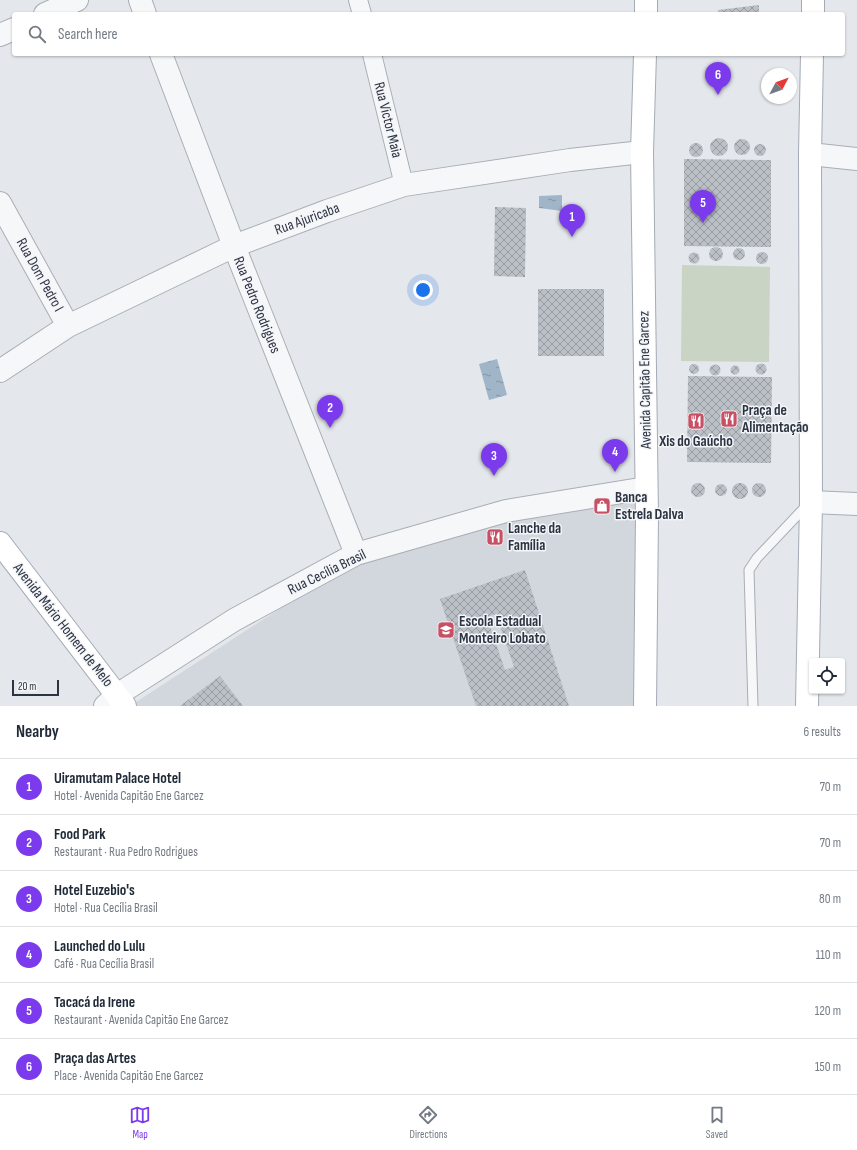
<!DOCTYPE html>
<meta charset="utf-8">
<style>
body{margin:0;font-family:"Sofia Sans Condensed",sans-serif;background:#f2f2f3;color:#1f2937}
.controls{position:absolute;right:12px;bottom:12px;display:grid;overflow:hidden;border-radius:4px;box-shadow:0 1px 3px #0004}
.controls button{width:36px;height:36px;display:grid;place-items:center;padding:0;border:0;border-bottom:1px solid #e0e1e3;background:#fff;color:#1f2937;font:20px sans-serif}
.compass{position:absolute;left:761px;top:68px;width:36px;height:36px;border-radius:50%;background:#fff;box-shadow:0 1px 3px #0004;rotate:49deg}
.scale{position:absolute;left:12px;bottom:10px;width:47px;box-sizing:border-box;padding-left:4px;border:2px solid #2c3442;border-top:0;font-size:11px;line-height:14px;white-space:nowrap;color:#2c3442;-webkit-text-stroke:3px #f3f5f8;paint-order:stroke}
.you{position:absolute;left:423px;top:290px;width:14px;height:14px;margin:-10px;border:3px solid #fff;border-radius:50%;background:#1a73e8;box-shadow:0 0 0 6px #1a73e833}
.badge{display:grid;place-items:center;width:26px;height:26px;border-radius:50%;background:#7c3aed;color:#fff;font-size:13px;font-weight:700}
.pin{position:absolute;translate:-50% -33px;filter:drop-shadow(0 1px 2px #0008)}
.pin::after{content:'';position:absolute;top:21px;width:14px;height:12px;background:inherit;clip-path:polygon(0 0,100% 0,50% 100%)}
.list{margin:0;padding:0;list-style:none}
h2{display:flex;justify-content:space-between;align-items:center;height:52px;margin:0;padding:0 16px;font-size:17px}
h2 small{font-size:13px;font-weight:400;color:#747a83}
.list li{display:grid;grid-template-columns:26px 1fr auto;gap:12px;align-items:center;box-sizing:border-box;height:56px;padding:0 16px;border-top:1px solid #e0e1e3}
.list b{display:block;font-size:15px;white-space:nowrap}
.list p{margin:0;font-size:13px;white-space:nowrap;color:#747a83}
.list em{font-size:13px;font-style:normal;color:#747a83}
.icon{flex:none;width:22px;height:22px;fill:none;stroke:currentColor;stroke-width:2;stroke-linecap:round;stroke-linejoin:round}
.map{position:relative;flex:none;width:857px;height:706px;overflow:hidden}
.search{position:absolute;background:#fff;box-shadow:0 1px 3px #0004;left:12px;right:12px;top:12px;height:44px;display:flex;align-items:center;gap:10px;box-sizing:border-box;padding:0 14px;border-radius:4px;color:#747a83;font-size:15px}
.sheet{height:388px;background:#fff}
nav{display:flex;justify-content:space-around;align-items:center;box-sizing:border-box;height:56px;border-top:1px solid #e0e1e3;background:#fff;font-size:11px;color:#747a83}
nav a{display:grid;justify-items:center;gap:2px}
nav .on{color:#7c3aed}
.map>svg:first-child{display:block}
.built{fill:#d2d6dd}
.garden{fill:#c9d4c5}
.water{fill:url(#water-ripples)}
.building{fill:url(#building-cross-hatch);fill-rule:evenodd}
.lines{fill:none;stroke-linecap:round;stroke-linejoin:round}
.service-casing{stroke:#a9aeb5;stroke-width:11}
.minor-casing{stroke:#a9aeb5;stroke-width:20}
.tertiary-casing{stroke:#a9aeb5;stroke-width:24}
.primary-casing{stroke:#a3abb6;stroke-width:24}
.service{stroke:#f6f7f9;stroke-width:9}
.minor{stroke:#f6f7f9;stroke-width:18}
.tertiary{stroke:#f6f7f9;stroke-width:22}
.primary{stroke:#fff;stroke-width:22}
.labels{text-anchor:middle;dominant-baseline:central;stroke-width:3;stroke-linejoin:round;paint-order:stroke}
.street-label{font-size:15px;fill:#2c3442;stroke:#f3f5f8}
.poi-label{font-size:15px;font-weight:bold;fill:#2c3442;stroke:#f3f5f8;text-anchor:start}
</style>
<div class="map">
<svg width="857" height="706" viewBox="0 0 857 706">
<defs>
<pattern id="water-ripples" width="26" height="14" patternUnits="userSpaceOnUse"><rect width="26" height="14" fill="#a1b5c9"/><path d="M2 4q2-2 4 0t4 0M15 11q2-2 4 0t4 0" fill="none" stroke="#8394a5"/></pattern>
<pattern id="building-cross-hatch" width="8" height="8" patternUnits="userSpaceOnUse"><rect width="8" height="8" fill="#bbc0c7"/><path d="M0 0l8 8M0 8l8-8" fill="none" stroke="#989da3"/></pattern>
</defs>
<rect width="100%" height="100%" fill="#e4e7eb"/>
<path class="built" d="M 646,489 L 644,706 L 130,706 L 370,550 Z"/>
<path class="garden" d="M 682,265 L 770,267 L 769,362 L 681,361 Z"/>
<path class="water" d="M 562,195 L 562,211 L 539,208 L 539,196 Z
M 497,359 L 507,395 L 489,400 L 479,364 Z"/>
<path class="building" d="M 759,5 L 759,14 L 718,14 L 718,10 Z
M710 147a9 9 0 1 1 18 0a9 9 0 1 1-18 0Z
M734 147a8 8 0 1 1 16 0a8 8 0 1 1-16 0Z
M689 150a7 7 0 1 1 14 0a7 7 0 1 1-14 0Z
M754 150a6 6 0 1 1 12 0a6 6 0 1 1-12 0Z
M 684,159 L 771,160 L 771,247 L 684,246 Z
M 495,207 L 526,208 L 525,277 L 494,276 Z
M709 254a7 7 0 1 1 14 0a7 7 0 1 1-14 0Z
M733 254a6 6 0 1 1 12 0a6 6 0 1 1-12 0Z
M756 258a6 6 0 1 1 12 0a6 6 0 1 1-12 0Z
M688.5 258a5.5 5.5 0 1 1 11 0a5.5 5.5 0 1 1-11 0Z
M 538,289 L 604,289 L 604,356 L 538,356 Z
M755.5 369a5.5 5.5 0 1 1 11 0a5.5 5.5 0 1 1-11 0Z
M689 369a5 5 0 1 1 10 0a5 5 0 1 1-10 0Z
M709.5 370a5.5 5.5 0 1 1 11 0a5.5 5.5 0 1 1-11 0Z
M730.5 370a4.5 4.5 0 1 1 9 0a4.5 4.5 0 1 1-9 0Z
M 688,376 L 772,377 L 771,463 L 687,462 Z
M691 490a7 7 0 1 1 14 0a7 7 0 1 1-14 0Z
M732 491a8 8 0 1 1 16 0a8 8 0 1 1-16 0Z
M752 490a7 7 0 1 1 14 0a7 7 0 1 1-14 0Z
M715 490a6 6 0 1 1 12 0a6 6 0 1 1-12 0Z
M 525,570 L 569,706 L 476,706 L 440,599 ZM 496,614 L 514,667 L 505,670 L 487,617 Z
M 220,676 L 243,706 L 180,706 Z"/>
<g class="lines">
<g class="service-casing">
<path id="service" d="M 753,706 L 749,570 L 757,558 L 808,504"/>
</g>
<g class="minor-casing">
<path id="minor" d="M 358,0 L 362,14
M 372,54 L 404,185"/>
</g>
<g class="tertiary-casing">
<path id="tertiary" d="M 140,0 L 145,14
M 45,14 L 77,0
M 0,35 L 14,29
M 161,54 L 234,246 L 356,554
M 810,154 L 857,159
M 0,203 L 68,326
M 0,371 L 68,326 L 234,246 L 327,211 L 404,185 L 570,160 L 642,152
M 811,502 L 857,504
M 105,706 L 117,695 L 234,620 L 356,554 L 506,511 L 646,488"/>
</g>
<g class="primary-casing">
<path id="primary" d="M 646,14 L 646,0
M 813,14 L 813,0
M 0,543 L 125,706
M 645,706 L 647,516 L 642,152 L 645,54
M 807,706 L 811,502 L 810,154 L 812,54"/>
</g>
<use href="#service" class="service"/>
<use href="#minor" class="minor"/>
<use href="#tertiary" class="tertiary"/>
<use href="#primary" class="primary"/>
</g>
<defs>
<g id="restaurant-square" transform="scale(0.9)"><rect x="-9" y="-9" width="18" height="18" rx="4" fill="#c85064" stroke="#f3f5f8"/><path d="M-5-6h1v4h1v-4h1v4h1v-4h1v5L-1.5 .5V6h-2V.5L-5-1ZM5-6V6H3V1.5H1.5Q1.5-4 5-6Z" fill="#fff"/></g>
<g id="shop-square" transform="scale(0.9)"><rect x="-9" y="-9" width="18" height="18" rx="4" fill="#c85064" stroke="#f3f5f8"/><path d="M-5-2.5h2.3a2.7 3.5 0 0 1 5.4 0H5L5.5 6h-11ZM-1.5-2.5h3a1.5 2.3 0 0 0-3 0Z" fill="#fff"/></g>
<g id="school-square" transform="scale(0.9)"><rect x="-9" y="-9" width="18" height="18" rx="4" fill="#c85064" stroke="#f3f5f8"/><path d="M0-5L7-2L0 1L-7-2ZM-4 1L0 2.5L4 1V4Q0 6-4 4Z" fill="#fff"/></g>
</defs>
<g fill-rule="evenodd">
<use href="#restaurant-square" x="729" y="419"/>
<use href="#restaurant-square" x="696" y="421"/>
<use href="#shop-square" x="602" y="506"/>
<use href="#restaurant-square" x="495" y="537"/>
<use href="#school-square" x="446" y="630"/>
</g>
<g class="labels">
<g class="street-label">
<text transform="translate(388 120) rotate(76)">Rua Victor Maia</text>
<text transform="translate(307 219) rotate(-20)">Rua Ajuricaba</text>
<text transform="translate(40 275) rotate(61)">Rua Dom Pedro I</text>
<text transform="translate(257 305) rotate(68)">Rua Pedro Rodrigues</text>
<text transform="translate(645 380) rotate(-91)">Avenida Capitão Ene Garcez</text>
<text transform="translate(327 572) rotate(-26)">Rua Cecília Brasil</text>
<text transform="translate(63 625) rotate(52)">Avenida Mário Homem de Melo</text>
</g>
<g class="poi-label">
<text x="742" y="410">Praça de<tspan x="742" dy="17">Alimentação</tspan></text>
<text x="696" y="441" text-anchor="middle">Xis do Gaúcho</text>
<text x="615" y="497">Banca<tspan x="615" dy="17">Estrela Dalva</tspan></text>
<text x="508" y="528">Lanche da<tspan x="508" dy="17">Família</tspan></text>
<text x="459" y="621">Escola Estadual<tspan x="459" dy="17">Monteiro Lobato</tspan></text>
</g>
</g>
</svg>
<div class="controls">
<button><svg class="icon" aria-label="locate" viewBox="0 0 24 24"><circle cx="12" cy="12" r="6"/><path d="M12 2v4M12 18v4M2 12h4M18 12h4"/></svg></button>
</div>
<svg class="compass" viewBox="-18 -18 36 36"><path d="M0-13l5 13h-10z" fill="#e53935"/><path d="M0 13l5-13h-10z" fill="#747a83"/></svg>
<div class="scale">20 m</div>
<div class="you"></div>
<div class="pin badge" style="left:572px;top:237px">1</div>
<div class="pin badge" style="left:330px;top:428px">2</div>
<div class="pin badge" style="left:494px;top:476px">3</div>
<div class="pin badge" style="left:615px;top:472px">4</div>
<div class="pin badge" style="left:703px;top:223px">5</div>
<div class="pin badge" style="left:718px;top:95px">6</div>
<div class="search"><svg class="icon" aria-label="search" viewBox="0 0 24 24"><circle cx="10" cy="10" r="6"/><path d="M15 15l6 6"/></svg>Search here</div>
</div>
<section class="sheet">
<h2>Nearby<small>6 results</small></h2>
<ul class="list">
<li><span class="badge">1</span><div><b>Uiramutam Palace Hotel</b><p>Hotel · Avenida Capitão Ene Garcez</p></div><em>70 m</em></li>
<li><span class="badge">2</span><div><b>Food Park</b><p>Restaurant · Rua Pedro Rodrigues</p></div><em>70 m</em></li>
<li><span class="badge">3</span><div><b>Hotel Euzebio's</b><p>Hotel · Rua Cecília Brasil</p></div><em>80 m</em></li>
<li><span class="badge">4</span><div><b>Launched do Lulu</b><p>Café · Rua Cecília Brasil</p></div><em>110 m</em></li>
<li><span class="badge">5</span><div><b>Tacacá da Irene</b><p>Restaurant · Avenida Capitão Ene Garcez</p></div><em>120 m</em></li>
<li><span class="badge">6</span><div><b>Praça das Artes</b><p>Place · Avenida Capitão Ene Garcez</p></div><em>150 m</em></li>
</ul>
</section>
<nav>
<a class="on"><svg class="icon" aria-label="map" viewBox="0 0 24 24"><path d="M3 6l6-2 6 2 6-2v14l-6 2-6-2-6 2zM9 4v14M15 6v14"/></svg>Map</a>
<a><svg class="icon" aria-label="directions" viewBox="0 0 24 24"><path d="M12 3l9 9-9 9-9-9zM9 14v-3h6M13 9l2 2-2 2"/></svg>Directions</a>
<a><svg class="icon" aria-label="saved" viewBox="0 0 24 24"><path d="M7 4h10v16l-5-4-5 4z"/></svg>Saved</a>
</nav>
